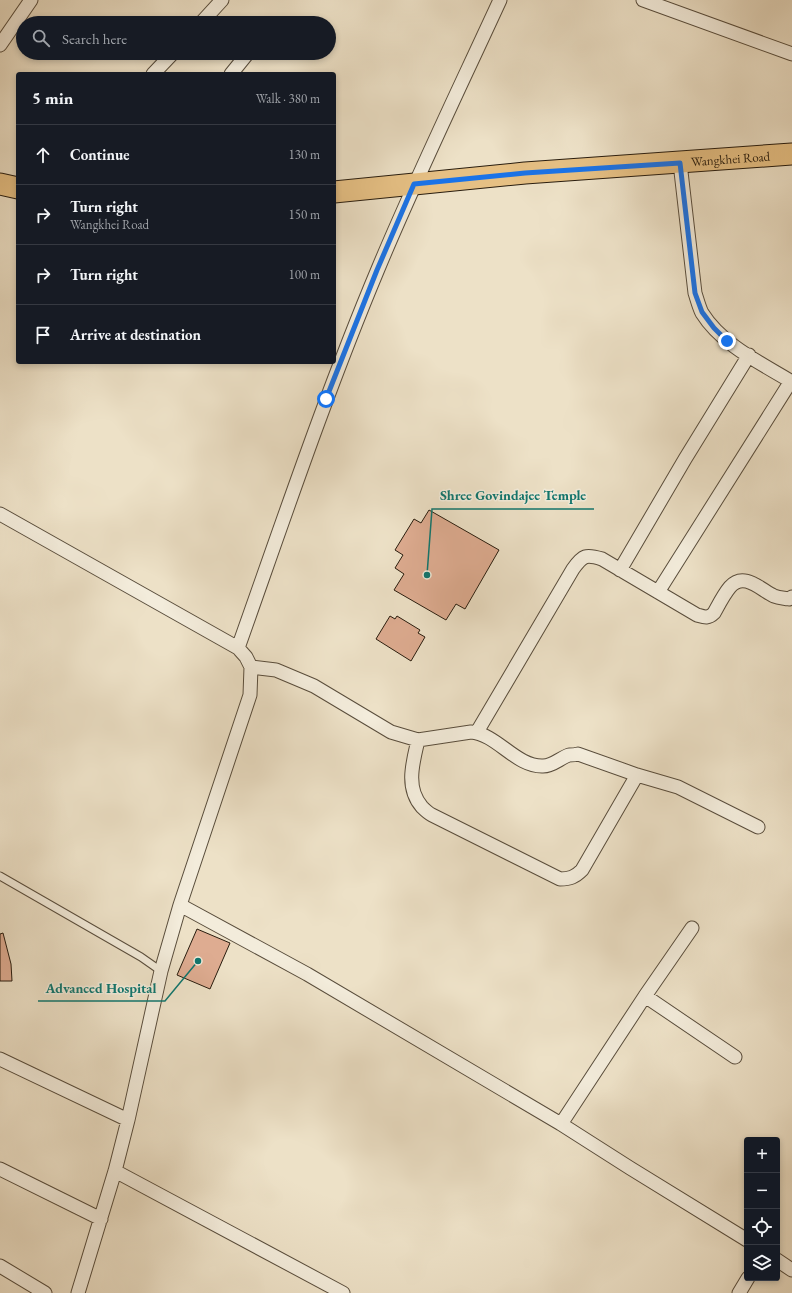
<!DOCTYPE html>
<meta charset="utf-8">
<style>
body{margin:0;font-family:"EB Garamond",serif;background:#242831;color:#f1f3f6}
.controls{position:absolute;right:12px;bottom:12px;display:grid;overflow:hidden;border-radius:4px;box-shadow:0 2px 6px #0003}
.controls button{width:36px;height:36px;display:grid;place-items:center;padding:0;border:0;border-bottom:1px solid #363941;background:#171b24;color:#f1f3f6;font:20px sans-serif}
.stop{position:absolute;width:12px;height:12px;margin:-9px;border:3px solid #1a73e8;border-radius:50%;background:#fff}
.stop.end{background:#1a73e8;border-color:#fff;box-shadow:0 1px 4px #0008}
.list{margin:0;padding:0;list-style:none}
h2{display:flex;justify-content:space-between;align-items:center;height:52px;margin:0;padding:0 16px;font-size:17px}
h2 small{font-size:13px;font-weight:400;color:#9ea1a6}
.list li{display:grid;grid-template-columns:26px 1fr auto;gap:12px;align-items:center;box-sizing:border-box;height:60px;padding:0 16px;border-top:1px solid #363941}
.list b{display:block;font-size:15px;white-space:nowrap}
.list p{margin:0;font-size:13px;white-space:nowrap;color:#9ea1a6}
.list em{font-size:13px;font-style:normal;color:#9ea1a6}
.icon{flex:none;width:22px;height:22px;fill:none;stroke:currentColor;stroke-width:2;stroke-linecap:round;stroke-linejoin:round}
.map{position:relative;flex:none;width:792px;height:1293px;overflow:hidden}
.search{position:absolute;background:#171b24;box-shadow:0 2px 6px #0003;left:16px;top:16px;width:320px;height:44px;display:flex;align-items:center;gap:10px;box-sizing:border-box;padding:0 14px;border-radius:22px;color:#9ea1a6;font-size:15px}
.panel{position:absolute;background:#171b24;box-shadow:0 2px 6px #0003;left:16px;top:72px;width:320px;height:292px;border-radius:4px}
.map>svg:first-child{display:block}
.building{fill:#deac91;stroke:#281c0e}
.lines{fill:none;stroke-linecap:round;stroke-linejoin:round}
.service-casing{stroke:#594d3c;stroke-width:9}
.minor-casing{stroke:#594d3c;stroke-width:15}
.primary-casing{stroke:#281c0e;stroke-width:23}
.service{stroke:#f3ecdb;stroke-width:7}
.minor{stroke:#f3ecdb;stroke-width:13}
.primary{stroke:#e6c084;stroke-width:21}
.route{stroke:#1a73e8;stroke-width:5}
.labels{text-anchor:middle;dominant-baseline:central;stroke-width:3;stroke-linejoin:round;paint-order:stroke}
.street-label{font-size:13px;fill:#281c0e;stroke:#f3ecdb}
.leader{fill:none;stroke:#0f766e;stroke-width:1.5}
.callout-dot{fill:#0f766e;stroke:#f3ecdb;stroke-width:1.5}
.callout-label{font-size:14px;text-anchor:middle;font-weight:bold;fill:#0f766e;stroke:#f3ecdb;stroke-width:3;stroke-linejoin:round;paint-order:stroke}
</style>
<div class="map">
<svg width="792" height="1293" viewBox="0 0 792 1293">
<rect width="100%" height="100%" fill="#ede1c7"/>
<filter id="stains"><feTurbulence type="fractalNoise" baseFrequency=".005" numOctaves="4"/><feColorMatrix values="0 0 0 0 .2 0 0 0 0 .09 0 0 0 0 .02 0 0 0 .5 -.17"/></filter>
<radialGradient id="worn" r=".72"><stop offset=".6" stop-color="#630" stop-opacity="0"/><stop offset="1" stop-color="#630" stop-opacity=".3"/></radialGradient>
<path class="building" d="M 429,510 L 499,550 L 465,609 L 456,604 L 446,620 L 394,590 L 404,574 L 395,568 L 403,555 L 395,550 L 414,519 L 421,523 Z
M 390,616 L 395,619 L 397,616 L 420,630 L 418,633 L 425,637 L 411,661 L 376,639 Z
M 197,929 L 230,943 L 210,989 L 177,975 Z
M 3,933 L 11,964 L 12,981 L 0,981 L 0,934 Z"/>
<g class="lines">
<g class="service-casing">
<path id="service" d="M 0,876 L 141,957 L 161,971"/>
</g>
<g class="minor-casing">
<path id="minor" d="M 643,0 L 792,54
M 201,23 L 222,0
M 0,45 L 31,0
M 153,74 L 173,53
M 231,74 L 248,53
M 680,163 L 695,293 C 697,299 699,307 702,313 C 722,345 761,363 792,382
M 0,514 L 238,648 L 246,657 L 251,667 L 250,695 L 180,905 L 161,971 L 128,1120 L 115,1171 L 78,1293
M 620,570 L 685,459 L 749,355
M 658,592 L 791,381
M 238,648 C 283,521 326,393 378,269 C 416,178 459,89 500,0
M 251,667 L 276,670 L 314,686 L 391,732 L 418,740 L 471,732 C 497,734 516,767 543,766 C 553,766 560,758 569,755 C 572,755 575,755 578,754 L 637,775 L 678,787 L 758,827
M 477,732 L 573,569 C 583,555 586,554 602,559 L 697,615 C 704,617 708,619 714,613 C 719,604 724,594 730,587 C 744,571 761,590 774,596 C 779,598 784,598 789,599 L 792,597
M 418,740 C 413,762 405,788 422,807 C 425,810 428,813 432,815 L 560,879 C 570,879 575,877 582,870 L 637,775
M 180,905 L 307,974 L 561,1124 L 630,1168 L 747,1240
M 645,996 L 735,1057
M 0,1059 L 128,1120
M 561,1124 L 645,996 L 692,928
M 0,1169 L 101,1219
M 115,1171 L 343,1293
M 777,1260 L 792,1270
M 0,1266 L 45,1293
M 739,1293 L 748,1278"/>
</g>
<g class="primary-casing">
<g id="primary">
<path d="M 0,184 L 18,188"/>
<path id="s1" d="M 334,192 L 525,173 L 792,154"/>
</g>
</g>
<use href="#service" class="service"/>
<use href="#minor" class="minor"/>
<use href="#primary" class="primary"/>
</g>
<g class="lines">
<path class="route" d="M 326,399 L 377,270 L 414,184 L 525,173 L 680,163 L 695,293 L 702,312 L 714,328 L 727,341"/>
</g>
<g class="labels">
<g class="street-label">
<text stroke="none"><textPath href="#s1" startOffset="398">Wangkhei Road</textPath></text>
</g>
</g>
<path class="leader" d="M427 575L432 509H594M198 961L165 1001H38"/>
<g class="callout-dot">
<circle cx="427" cy="575" r="4"/>
<circle cx="198" cy="961" r="4"/>
</g>
<g class="callout-label">
<text x="513" y="500">Shree Govindajee Temple</text>
<text x="101" y="993">Advanced Hospital</text>
</g>
<rect width="100%" height="100%" filter="url(#stains)"/>
<rect width="100%" height="100%" fill="url(#worn)"/>
</svg>
<div class="controls">
<button>+</button>
<button>−</button>
<button><svg class="icon" aria-label="locate" viewBox="0 0 24 24"><circle cx="12" cy="12" r="6"/><path d="M12 2v4M12 18v4M2 12h4M18 12h4"/></svg></button>
<button><svg class="icon" aria-label="layers" viewBox="0 0 24 24"><path d="M12 4l9 5-9 5-9-5zM3 14l9 5 9-5"/></svg></button>
</div>
<div class="stop" style="left:326px;top:399px"></div>
<div class="stop end" style="left:727px;top:341px"></div>
<div class="search"><svg class="icon" aria-label="search" viewBox="0 0 24 24"><circle cx="10" cy="10" r="6"/><path d="M15 15l6 6"/></svg>Search here</div>
<section class="panel">
<h2>5 min<small>Walk · 380 m</small></h2>
<ul class="list">
<li><svg class="icon" aria-label="ahead" viewBox="0 0 24 24"><path d="M12 20V5M6 11l6-6 6 6"/></svg><div><b>Continue</b></div><em>130 m</em></li>
<li><svg class="icon" aria-label="right" viewBox="0 0 24 24"><path d="M7 20v-9h11M14 6l5 5-5 5"/></svg><div><b>Turn right</b><p>Wangkhei Road</p></div><em>150 m</em></li>
<li><svg class="icon" aria-label="right" viewBox="0 0 24 24"><path d="M7 20v-9h11M14 6l5 5-5 5"/></svg><div><b>Turn right</b></div><em>100 m</em></li>
<li><svg class="icon" aria-label="arrive" viewBox="0 0 24 24"><path d="M6 21V4h12l-3 4 3 4H6"/></svg><div><b>Arrive at destination</b></div></li>
</ul>
</section>
</div>
